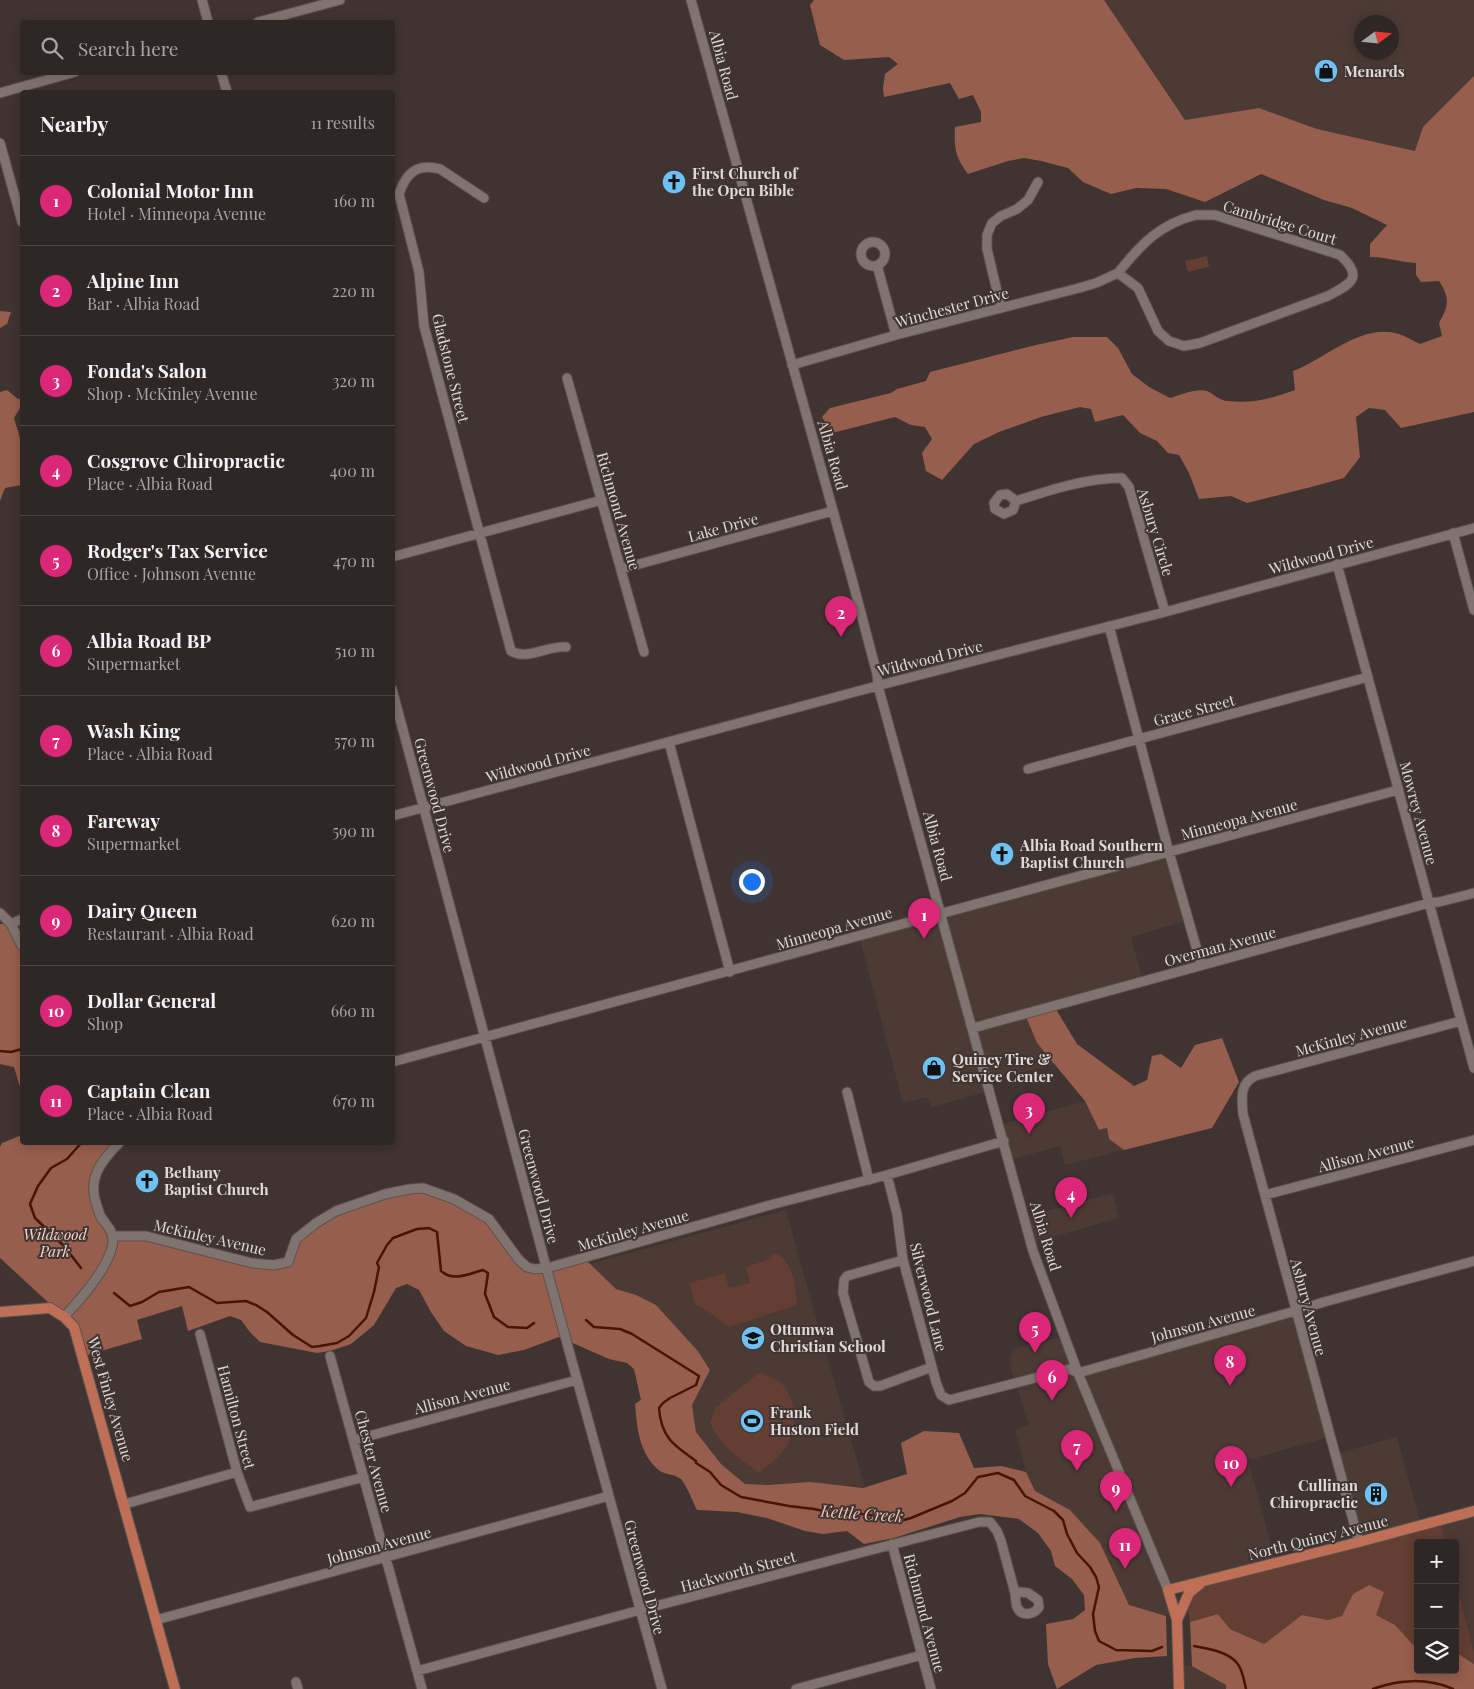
<!DOCTYPE html>
<meta charset="utf-8">
<style>
body{margin:0;font-family:"Playfair Display",serif;background:#372f2d;color:#f1f3f6}
.controls{position:absolute;right:15px;bottom:15px;display:grid;overflow:hidden;border-radius:5px;box-shadow:0 2px 12px #0003}
.controls button{width:45px;height:45px;display:grid;place-items:center;padding:0;border:0;border-bottom:1px solid #4a4442;background:#2f2725;color:#f1f3f6;font:25px sans-serif}
.compass{position:absolute;left:1354px;top:15px;width:45px;height:45px;border-radius:50%;background:#2f2725;box-shadow:0 2px 12px #0003;rotate:75deg}
.you{position:absolute;left:751px;top:881px;width:18px;height:18px;margin:-12px;border:4px solid #fff;border-radius:50%;background:#1a73e8;box-shadow:0 0 0 8px #1a73e833}
.badge{display:grid;place-items:center;width:32px;height:32px;border-radius:50%;background:#db2777;color:#fff;font-size:16px;font-weight:700}
.pin{position:absolute;translate:-50% -41px;filter:drop-shadow(0 1px 2px #0008)}
.pin::after{content:'';position:absolute;top:26px;width:18px;height:15px;background:inherit;clip-path:polygon(0 0,100% 0,50% 100%)}
.list{margin:0;padding:0;list-style:none}
h2{display:flex;justify-content:space-between;align-items:center;height:65px;margin:0;padding:0 20px;font-size:21px}
h2 small{font-size:16px;font-weight:400;color:#a7a5a7}
.list li{display:grid;grid-template-columns:32px 1fr auto;gap:15px;align-items:center;box-sizing:border-box;height:90px;padding:0 20px;border-top:1px solid #4a4442}
.list b{display:block;font-size:19px;white-space:nowrap}
.list p{margin:0;font-size:16px;white-space:nowrap;color:#a7a5a7}
.list em{font-size:16px;font-style:normal;color:#a7a5a7}
.icon{flex:none;width:28px;height:28px;fill:none;stroke:currentColor;stroke-width:2;stroke-linecap:round;stroke-linejoin:round}
.map{position:relative;flex:none;width:1474px;height:1689px;overflow:hidden}
.search{position:absolute;background:#2f2725;box-shadow:0 2px 12px #0003;left:20px;top:20px;width:375px;height:55px;display:flex;align-items:center;gap:12px;box-sizing:border-box;padding:0 18px;border-radius:5px;color:#a7a5a7;font-size:19px}
.panel{position:absolute;background:#2f2725;box-shadow:0 2px 12px #0003;left:20px;top:90px;width:375px;height:1055px;border-radius:5px}
.map>svg:first-child{display:block}
.built{fill:#4c3a35;fill-rule:evenodd}
.green{fill:#633e32}
.forest{fill:#975e4d}
.lines{fill:none;stroke-linecap:round;stroke-linejoin:round}
.stream{stroke:#461505;stroke-width:2.5}
.minor-casing{stroke:#5a514e;stroke-width:11}
.major-casing{stroke:#5a514e;stroke-width:12}
.minor{stroke:#807470;stroke-width:9}
.major{stroke:#be6f56;stroke-width:10}
.labels{text-anchor:middle;dominant-baseline:central;stroke-width:4;stroke-linejoin:round;paint-order:stroke}
.street-label{font-size:15px;fill:#e0d9d7;stroke:#3f3431}
.poi-label{font-size:15px;font-weight:bold;fill:#e0d9d7;stroke:#3f3431;text-anchor:start}
.park-label{font-size:15px;font-style:italic;fill:#f9d5c9;stroke:#3f3431}
.water-label{font-size:16px;font-style:italic;fill:#fbc5b5;stroke:#3f3431}
</style>
<div class="map">
<svg width="1474" height="1689" viewBox="0 0 1474 1689">
<rect width="100%" height="100%" fill="#3f3431"/>
<path class="built" d="M 1104,0 L 1474,0 L 1474,76 L 1424,127 L 1416,151 L 1317,129 L 1259,108 L 1185,120 ZM 1362,22 L 1392,22 L 1392,52 L 1362,52 Z
M 1169,852 L 1188,920 L 1131,937 L 1143,981 L 1058,1003 L 1037,1043 L 1055,1064 L 988,1082 L 990,1091 L 931,1107 L 927,1097 L 903,1103 L 859,936 Z
M 1085,1101 L 1099,1130 L 1108,1128 L 1109,1139 L 1124,1150 L 1065,1165 L 1060,1146 L 1009,1160 L 1000,1125 Z
M 1113,1193 L 1119,1218 L 1032,1243 L 1025,1217 Z
M 786,1210 L 818,1325 L 865,1487 L 745,1484 L 721,1464 L 696,1432 L 692,1405 L 710,1370 L 697,1350 L 656,1305 L 616,1289 L 589,1264 Z
M 1295,1313 L 1333,1436 L 1248,1460 L 1276,1563 L 1169,1590 L 1174,1611 L 1166,1616 L 1129,1605 L 1100,1543 L 1070,1510 L 1035,1491 L 1026,1472 L 1015,1430 L 1029,1425 L 1011,1369 L 1010,1358 L 1013,1349 L 1064,1336 L 1078,1372 Z
M 1397,1437 L 1421,1525 L 1359,1542 L 1335,1454 Z
M 1474,1511 L 1474,1652 L 1455,1579 L 1455,1543 L 1446,1543 L 1440,1520 Z
M 1179,1665 L 1192,1666 L 1226,1685 L 1226,1689 L 1179,1689 Z"/>
<path class="green" d="M 1207,256 L 1209,267 L 1188,272 L 1185,261 Z
M 776,1253 C 795,1265 795,1285 797,1305 L 729,1327 L 709,1312 L 695,1304 L 689,1283 L 725,1273 L 729,1288 L 750,1283 L 746,1267 L 772,1258 L 771,1255 Z
M 760,1372 C 768,1376 778,1379 784,1386 C 798,1403 797,1431 785,1449 C 778,1459 768,1465 759,1473 C 738,1457 721,1447 710,1423 L 715,1408 Z
M 1440,1520 L 1446,1543 L 1418,1543 L 1418,1650 L 1395,1625 L 1375,1615 L 1353,1594 L 1342,1616 L 1328,1620 L 1302,1615 L 1264,1644 L 1230,1629 L 1218,1614 L 1190,1622 L 1187,1603 L 1204,1581 Z
M 1455,1579 L 1474,1652 L 1474,1664 L 1455,1652 Z"/>
<path class="forest" d="M 814,0 L 1104,0 L 1185,120 L 1259,108 L 1317,129 L 1415,151 L 1423,127 L 1474,76 L 1474,412 L 1401,428 L 1385,410 L 1369,408 L 1356,417 L 1360,457 L 1344,478 L 1311,487 L 1247,503 L 1231,496 L 1199,499 L 1189,473 L 1179,455 L 1168,453 L 1157,441 L 1140,433 L 1123,415 L 1095,422 L 1091,409 L 1080,407 L 1041,417 L 999,432 L 974,444 L 942,480 L 926,471 L 922,453 L 932,439 L 925,427 L 911,425 L 895,417 L 832,433 L 822,417 L 830,408 L 891,393 L 897,389 L 926,381 L 930,372 L 1036,345 L 1073,337 L 1107,337 L 1118,348 L 1132,374 L 1149,387 L 1170,398 C 1180,395 1197,388 1207,391 C 1214,394 1220,401 1228,401 C 1252,404 1273,398 1295,390 L 1293,371 C 1325,359 1362,322 1399,334 C 1406,336 1413,341 1420,344 L 1442,336 L 1439,323 C 1449,306 1450,298 1439,281 L 1421,282 L 1416,275 L 1416,263 C 1400,262 1387,257 1370,257 L 1370,244 L 1387,225 L 1352,208 L 1324,200 L 1261,174 L 1205,202 L 1166,189 L 1136,188 L 1111,194 L 1083,182 L 1068,168 L 1041,161 L 1024,158 L 1008,161 L 968,174 C 955,157 954,147 955,127 L 981,122 L 981,112 L 973,95 L 959,99 L 950,83 L 884,97 L 883,88 L 885,74 L 898,64 L 889,57 L 844,60 L 820,45 L 810,5 Z
M 0,311 L 11,312 L 7,324 L 0,328 Z
M 7,390 L 18,399 L 22,398 L 22,407 L 20,408 L 14,418 L 22,445 L 22,485 L 5,488 L 0,501 L 0,392 Z
M 0,924 L 11,924 L 22,946 L 22,1091 L 19,1084 L 14,1067 L 0,1064 Z
M 1054,1006 L 1077,1044 L 1134,1086 L 1147,1080 L 1152,1056 L 1161,1054 L 1181,1068 L 1195,1045 L 1222,1038 L 1239,1082 L 1212,1128 L 1124,1150 L 1109,1139 L 1107,1128 L 1099,1130 L 1085,1101 L 1037,1043 L 1025,1014 Z
M 22,1135 L 22,1142 L 120,1143 L 109,1153 L 93,1189 L 113,1233 L 130,1237 L 252,1263 L 288,1262 L 296,1239 L 336,1211 L 423,1188 L 489,1219 L 527,1267 L 584,1258 L 616,1289 L 636,1295 L 656,1305 L 697,1350 L 710,1370 L 692,1405 L 696,1432 L 721,1464 L 745,1484 L 768,1485 L 810,1482 L 863,1488 L 907,1474 L 901,1443 L 924,1431 L 959,1433 L 974,1468 L 1001,1466 L 1026,1472 L 1035,1491 L 1070,1510 L 1100,1543 L 1129,1605 L 1166,1616 L 1167,1656 L 1135,1658 L 1096,1665 L 1057,1689 L 1048,1664 L 1046,1624 L 1073,1619 L 1085,1610 L 1084,1595 L 1072,1579 L 1055,1566 L 1051,1551 L 1038,1533 L 1019,1519 L 980,1514 L 960,1517 L 894,1538 L 864,1544 L 847,1531 L 823,1534 L 805,1531 L 767,1518 L 737,1512 L 697,1510 C 692,1500 688,1488 681,1479 C 675,1474 666,1475 660,1471 C 639,1455 637,1427 635,1404 L 641,1400 L 634,1369 L 627,1363 L 609,1359 L 559,1337 L 524,1350 L 498,1355 L 466,1346 L 444,1331 L 431,1312 L 419,1290 L 407,1284 L 396,1288 L 374,1325 L 351,1344 L 330,1351 L 317,1353 L 260,1342 L 250,1332 L 241,1320 L 230,1316 L 188,1331 L 182,1306 L 137,1320 L 142,1339 L 84,1356 L 64,1317 L 0,1258 L 0,1147 L 2,1143 Z
M 1369,1585 L 1384,1592 L 1376,1615 L 1395,1625 L 1418,1650 L 1418,1670 L 1455,1670 L 1455,1652 L 1474,1664 L 1474,1689 L 1226,1689 L 1226,1685 L 1192,1666 L 1190,1622 L 1218,1614 L 1230,1629 L 1264,1644 L 1302,1615 L 1328,1620 L 1342,1616 L 1353,1594 Z"/>
<g class="lines">
<path class="stream" d="M 0,1051 L 11,1052 L 22,1049
M 81,1268 L 64,1246 L 35,1218 L 30,1204 L 38,1186 L 51,1168 L 67,1159 L 82,1142
M 114,1293 L 130,1306 L 142,1302 L 159,1292 L 189,1287 L 217,1303 L 246,1301 L 256,1305 L 267,1312 L 293,1335 L 312,1347 L 320,1346 L 337,1343 L 349,1336 L 366,1318 L 374,1292 L 379,1267 L 377,1263 L 387,1245 L 393,1238 L 417,1229 L 429,1228 L 437,1232 L 441,1271 C 454,1282 468,1274 483,1270 L 488,1273 L 485,1294 L 494,1317 L 508,1327 L 527,1328 L 534,1323
M 586,1320 L 594,1327 L 620,1329 L 632,1334 L 699,1376 L 696,1385 L 670,1398 L 663,1403 L 659,1408 C 661,1437 673,1445 696,1461 L 696,1463 L 710,1472 L 721,1485 L 741,1497 L 789,1506 L 814,1509 L 837,1514 L 862,1514 L 904,1520 L 911,1518 L 952,1501 L 965,1493 L 978,1477 L 998,1473 L 1014,1480 L 1025,1496 L 1054,1511 L 1063,1520 L 1067,1534 L 1077,1553 L 1090,1567 L 1096,1577 L 1099,1587 L 1093,1614 L 1095,1631 L 1099,1641 L 1116,1650 L 1152,1651 L 1162,1647
M 1194,1646 C 1208,1649 1227,1651 1237,1663 C 1243,1670 1244,1681 1246,1689
M 1373,1689 C 1399,1679 1428,1678 1453,1689"/>
<g class="minor-casing">
<path id="minor" d="M 202,0 L 208,22
M 691,0 L 852,579 L 877,674 L 878,686 L 1033,1251 L 1078,1373 L 1168,1590
M 258,22 L 340,0
M 221,72 L 227,92
M 0,93 L 75,72
M 0,143 L 22,222
M 484,198 L 440,169 C 417,163 406,173 399,194 L 419,272 L 424,326 L 511,651 C 527,661 548,645 566,647
M 1196,215 L 1215,215 L 1340,255 C 1365,278 1350,284 1328,296 L 1200,343 L 1184,346 L 1169,341 L 1158,331 L 1138,288 L 1118,273 C 1141,244 1160,224 1196,215 Z
M861 254a12 12 0 1 1 24 0a12 12 0 1 1-24 0Z
M 877,265 L 896,335
M 1001,308 L 987,249 L 987,235 L 992,223 L 1001,216 L 1017,209 L 1028,200 L 1038,182
M 792,365 L 896,335 L 1079,288 L 1096,283 L 1118,273
M 567,378 L 644,652
M 1007,494 L 1016,501 L 1013,510 L 1004,514 L 995,509 L 994,503 L 1000,495 Z
M 1016,501 C 1050,490 1086,478 1122,478 L 1129,487 L 1165,612
M 1453,533 L 1474,610
M 392,557 L 602,500
M 1337,564 L 1474,1068
M 621,569 L 833,511
M 1109,626 L 1169,852 L 1201,964
M 392,689 L 548,1274 L 662,1689
M 669,742 L 730,972
M 1028,769 L 1368,677
M 392,816 L 892,682 L 1165,612 L 1474,528
M 0,913 L 11,924 L 22,946
M 11,924 L 22,919
M 973,1028 L 1429,903 L 1439,902 L 1474,893
M 392,1062 L 1398,790
M 847,1092 L 869,1180
M 887,1175 L 897,1214 L 903,1260 L 936,1382 L 941,1395 L 949,1400 L 1070,1369 L 1078,1373 L 1295,1311 L 1324,1302 L 1474,1261
M 1265,1195 L 1474,1140
M 113,1236 L 146,1236 L 252,1263 L 274,1265 L 288,1262 L 296,1239 L 316,1223 L 336,1211 L 385,1194 L 410,1189 L 423,1188 L 454,1199 L 489,1219 L 519,1260 L 527,1267 L 535,1269 L 547,1268 L 774,1204 L 887,1175 L 1004,1141
M 903,1260 L 847,1276 L 844,1280 L 843,1293 L 869,1382 L 874,1386 L 880,1386 L 932,1367
M 64,1317 C 80,1300 112,1264 113,1240 C 113,1230 106,1225 101,1217 C 98,1211 97,1205 95,1199 C 89,1175 104,1158 120,1142
M 200,1334 L 237,1472 L 250,1507 L 364,1477
M 330,1356 L 422,1689
M 354,1440 L 577,1380
M 125,1504 L 237,1472
M 1359,1542 L 1243,1114 C 1242,1099 1239,1084 1255,1076 L 1461,1021
M 892,1544 L 931,1689
M 1020,1592 L 1028,1593 L 1038,1600 L 1039,1607 C 1035,1614 1023,1617 1018,1609 C 1015,1605 1016,1598 1015,1593 Z
M 156,1620 L 609,1496
M 417,1671 L 640,1610 L 979,1522 L 990,1522 L 997,1531 L 1001,1541 L 1015,1593
M 296,1682 L 298,1689
M 796,1689 L 922,1655"/>
</g>
<g class="major-casing">
<path id="major" d="M 0,1312 L 50,1308 L 64,1317 L 74,1327 L 175,1689
M 1177,1620 L 1189,1593 L 1200,1584
M 1179,1689 L 1177,1620 L 1168,1590 L 1359,1542 L 1474,1511"/>
</g>
<use href="#minor" class="minor"/>
<use href="#major" class="major"/>
</g>
<defs>
<g id="shop-disc" transform="scale(1.25)"><circle r="9.5" fill="#6dc2f3" stroke="#3f3431"/><path d="M-5-2.5h2.3a2.7 3.5 0 0 1 5.4 0H5L5.5 6h-11ZM-1.5-2.5h3a1.5 2.3 0 0 0-3 0Z" fill="#111"/></g>
<g id="church-disc" transform="scale(1.25)"><circle r="9.5" fill="#6dc2f3" stroke="#3f3431"/><path d="M-1.2-6h2.4v3.5h3.3v2.4h-3.3V6h-2.4V-.1h-3.3v-2.4h3.3Z" fill="#111"/></g>
<g id="school-disc" transform="scale(1.25)"><circle r="9.5" fill="#6dc2f3" stroke="#3f3431"/><path d="M0-5L7-2L0 1L-7-2ZM-4 1L0 2.5L4 1V4Q0 6-4 4Z" fill="#111"/></g>
<g id="stadium-disc" transform="scale(1.25)"><circle r="9.5" fill="#6dc2f3" stroke="#3f3431"/><path d="M0-5a6.5 5 0 1 0 0 10a6.5 5 0 1 0 0-10ZM-3.5-1.8h7v3.6h-7Z" fill="#111"/></g>
<g id="building-disc" transform="scale(1.25)"><circle r="9.5" fill="#6dc2f3" stroke="#3f3431"/><path d="M-4-6H4V6H1V3H-1V6H-4ZM-2.5-4.3h1.7v1.8h-1.7ZM.8-4.3h1.7v1.8H.8ZM-2.5-1h1.7V.8h-1.7ZM.8-1h1.7V.8H.8Z" fill="#111"/></g>
</defs>
<g fill-rule="evenodd">
<use href="#shop-disc" x="1326" y="71"/>
<use href="#church-disc" x="674" y="182"/>
<use href="#church-disc" x="1002" y="854"/>
<use href="#shop-disc" x="934" y="1068"/>
<use href="#church-disc" x="147" y="1181"/>
<use href="#school-disc" x="753" y="1338"/>
<use href="#stadium-disc" x="752" y="1421"/>
<use href="#building-disc" x="1376" y="1494"/>
</g>
<g class="labels">
<g class="street-label">
<text transform="translate(724 65) rotate(75)">Albia Road</text>
<text transform="translate(1280 222) rotate(17)">Cambridge Court</text>
<text transform="translate(952 307) rotate(-15)">Winchester Drive</text>
<text transform="translate(451 368) rotate(76)">Gladstone Street</text>
<text transform="translate(833 455) rotate(74)">Albia Road</text>
<text transform="translate(619 511) rotate(74)">Richmond Avenue</text>
<text transform="translate(723 527) rotate(-15)">Lake Drive</text>
<text transform="translate(1156 532) rotate(73)">Asbury Circle</text>
<text transform="translate(1321 555) rotate(-15)">Wildwood Drive</text>
<text transform="translate(930 658) rotate(-14)">Wildwood Drive</text>
<text transform="translate(1194 710) rotate(-15)">Grace Street</text>
<text transform="translate(538 763) rotate(-15)">Wildwood Drive</text>
<text transform="translate(435 795) rotate(75)">Greenwood Drive</text>
<text transform="translate(1419 813) rotate(75)">Mowrey Avenue</text>
<text transform="translate(1239 819) rotate(-15)">Minneopa Avenue</text>
<text transform="translate(938 846) rotate(75)">Albia Road</text>
<text transform="translate(834 928) rotate(-16)">Minneopa Avenue</text>
<text transform="translate(1220 946) rotate(-15)">Overman Avenue</text>
<text transform="translate(1351 1036) rotate(-15)">McKinley Avenue</text>
<text transform="translate(1366 1154) rotate(-15)">Allison Avenue</text>
<text transform="translate(539 1186) rotate(75)">Greenwood Drive</text>
<text transform="translate(633 1230) rotate(-16)">McKinley Avenue</text>
<text transform="translate(1046 1236) rotate(73)">Albia Road</text>
<text transform="translate(210 1237) rotate(13)">McKinley Avenue</text>
<text transform="translate(929 1297) rotate(76)">Silverwood Lane</text>
<text transform="translate(1309 1307) rotate(75)">Asbury Avenue</text>
<text transform="translate(1203 1323) rotate(-15)">Johnson Avenue</text>
<text transform="translate(462 1396) rotate(-15)">Allison Avenue</text>
<text transform="translate(111 1399) rotate(74)">West Finley Avenue</text>
<text transform="translate(237 1417) rotate(75)">Hamilton Street</text>
<text transform="translate(374 1461) rotate(75)">Chester Avenue</text>
<text transform="translate(1318 1537) rotate(-14)">North Quincy Avenue</text>
<text transform="translate(379 1545) rotate(-15)">Johnson Avenue</text>
<text transform="translate(738 1571) rotate(-15)">Hackworth Street</text>
<text transform="translate(645 1577) rotate(75)">Greenwood Drive</text>
<text transform="translate(925 1613) rotate(75)">Richmond Avenue</text>
</g>
<g class="poi-label">
<text x="1344" y="71">Menards</text>
<text x="692" y="173">First Church of<tspan x="692" dy="17">the Open Bible</tspan></text>
<text x="1020" y="845">Albia Road Southern<tspan x="1020" dy="17">Baptist Church</tspan></text>
<text x="952" y="1059">Quincy Tire &amp;<tspan x="952" dy="17">Service Center</tspan></text>
<text x="164" y="1172">Bethany<tspan x="164" dy="17">Baptist Church</tspan></text>
<text x="770" y="1329">Ottumwa<tspan x="770" dy="17">Christian School</tspan></text>
<text x="770" y="1412">Frank<tspan x="770" dy="17">Huston Field</tspan></text>
<text x="1358" y="1485" text-anchor="end">Cullinan<tspan x="1358" dy="17">Chiropractic</tspan></text>
</g>
<g class="park-label">
<text x="55" y="1234">Wildwood<tspan x="55" dy="17">Park</tspan></text>
</g>
<g class="water-label">
<text transform="translate(862 1513) rotate(4)">Kettle Creek</text>
</g>
</g>
</svg>
<div class="controls">
<button>+</button>
<button>−</button>
<button><svg class="icon" aria-label="layers" viewBox="0 0 24 24"><path d="M12 4l9 5-9 5-9-5zM3 14l9 5 9-5"/></svg></button>
</div>
<svg class="compass" viewBox="-18 -18 36 36"><path d="M0-13l5 13h-10z" fill="#e53935"/><path d="M0 13l5-13h-10z" fill="#a7a5a7"/></svg>
<div class="you"></div>
<div class="pin badge" style="left:924px;top:939px">1</div>
<div class="pin badge" style="left:841px;top:637px">2</div>
<div class="pin badge" style="left:1029px;top:1134px">3</div>
<div class="pin badge" style="left:1071px;top:1218px">4</div>
<div class="pin badge" style="left:1035px;top:1353px">5</div>
<div class="pin badge" style="left:1052px;top:1401px">6</div>
<div class="pin badge" style="left:1077px;top:1471px">7</div>
<div class="pin badge" style="left:1230px;top:1386px">8</div>
<div class="pin badge" style="left:1116px;top:1512px">9</div>
<div class="pin badge" style="left:1231px;top:1487px">10</div>
<div class="pin badge" style="left:1125px;top:1569px">11</div>
<div class="search"><svg class="icon" aria-label="search" viewBox="0 0 24 24"><circle cx="10" cy="10" r="6"/><path d="M15 15l6 6"/></svg>Search here</div>
<section class="panel">
<h2>Nearby<small>11 results</small></h2>
<ul class="list">
<li><span class="badge">1</span><div><b>Colonial Motor Inn</b><p>Hotel · Minneopa Avenue</p></div><em>160 m</em></li>
<li><span class="badge">2</span><div><b>Alpine Inn</b><p>Bar · Albia Road</p></div><em>220 m</em></li>
<li><span class="badge">3</span><div><b>Fonda's Salon</b><p>Shop · McKinley Avenue</p></div><em>320 m</em></li>
<li><span class="badge">4</span><div><b>Cosgrove Chiropractic</b><p>Place · Albia Road</p></div><em>400 m</em></li>
<li><span class="badge">5</span><div><b>Rodger's Tax Service</b><p>Office · Johnson Avenue</p></div><em>470 m</em></li>
<li><span class="badge">6</span><div><b>Albia Road BP</b><p>Supermarket</p></div><em>510 m</em></li>
<li><span class="badge">7</span><div><b>Wash King</b><p>Place · Albia Road</p></div><em>570 m</em></li>
<li><span class="badge">8</span><div><b>Fareway</b><p>Supermarket</p></div><em>590 m</em></li>
<li><span class="badge">9</span><div><b>Dairy Queen</b><p>Restaurant · Albia Road</p></div><em>620 m</em></li>
<li><span class="badge">10</span><div><b>Dollar General</b><p>Shop</p></div><em>660 m</em></li>
<li><span class="badge">11</span><div><b>Captain Clean</b><p>Place · Albia Road</p></div><em>670 m</em></li>
</ul>
</section>
</div>
